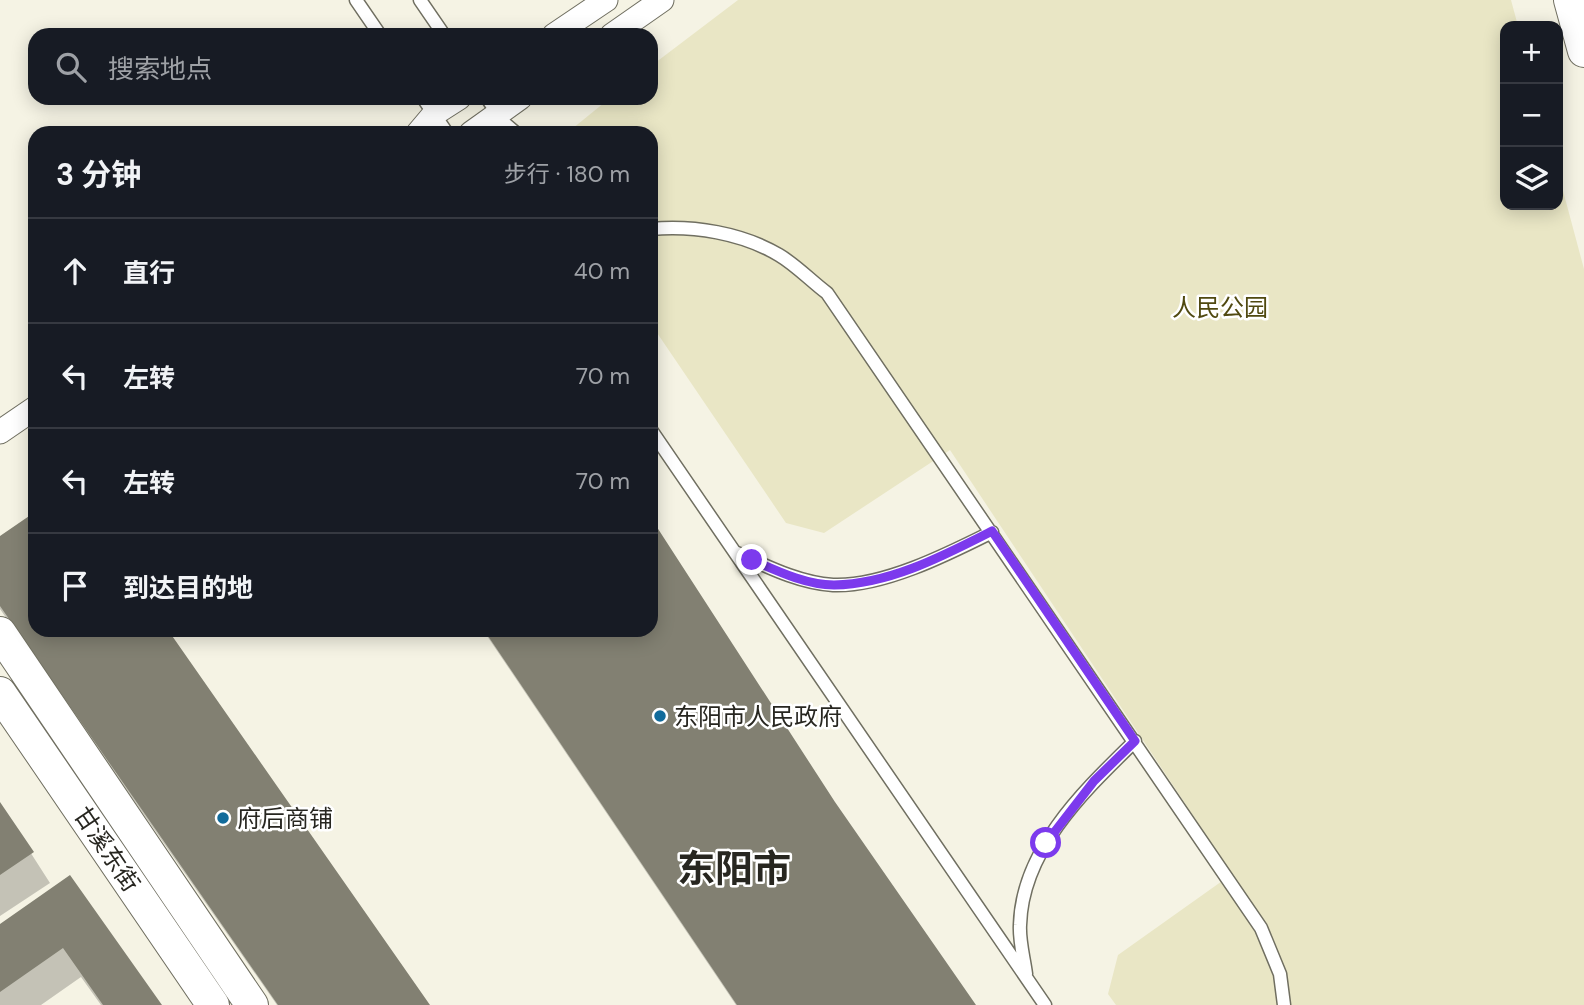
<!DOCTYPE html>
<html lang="zh">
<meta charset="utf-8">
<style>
body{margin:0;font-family:"DM Sans","Noto Sans SC",sans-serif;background:#242831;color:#f1f3f6}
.controls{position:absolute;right:21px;top:21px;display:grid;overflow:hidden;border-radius:14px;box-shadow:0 4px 18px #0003}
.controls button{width:63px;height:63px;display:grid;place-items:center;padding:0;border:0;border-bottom:2px solid #363941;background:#171b24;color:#f1f3f6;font:35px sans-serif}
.stop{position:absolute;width:21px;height:21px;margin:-16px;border:5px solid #7c3aed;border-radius:50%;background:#fff}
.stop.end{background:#7c3aed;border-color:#fff;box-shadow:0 2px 7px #0008}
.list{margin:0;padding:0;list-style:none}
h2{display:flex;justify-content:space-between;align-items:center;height:91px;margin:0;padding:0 28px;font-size:30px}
h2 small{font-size:23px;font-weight:400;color:#9ea1a6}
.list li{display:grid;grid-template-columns:46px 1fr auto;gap:21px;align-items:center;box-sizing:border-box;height:105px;padding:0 28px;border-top:2px solid #363941}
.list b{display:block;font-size:26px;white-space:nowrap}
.list em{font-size:23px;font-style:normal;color:#9ea1a6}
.icon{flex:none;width:38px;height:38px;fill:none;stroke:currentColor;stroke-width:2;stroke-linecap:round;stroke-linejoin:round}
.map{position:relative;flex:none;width:1584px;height:1005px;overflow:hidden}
.search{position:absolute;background:#171b24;box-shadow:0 4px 18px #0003;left:28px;top:28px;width:630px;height:77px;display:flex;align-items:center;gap:18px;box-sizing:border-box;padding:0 24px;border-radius:21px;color:#9ea1a6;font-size:26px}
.panel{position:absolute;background:#171b24;box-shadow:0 4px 18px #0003;left:28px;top:126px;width:630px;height:511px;border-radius:21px}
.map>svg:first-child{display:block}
.green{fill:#e9e6c5}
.shadow{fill:#0003}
.building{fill:#828072}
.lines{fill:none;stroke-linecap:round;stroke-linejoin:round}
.lane-casing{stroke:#706f61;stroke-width:15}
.street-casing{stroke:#706f61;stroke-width:25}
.secondary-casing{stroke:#706f61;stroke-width:34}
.lane{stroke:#fff;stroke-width:12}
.street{stroke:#fff;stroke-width:23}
.secondary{stroke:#fff;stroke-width:32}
.route{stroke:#7c3aed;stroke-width:9}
.poi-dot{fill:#116b9b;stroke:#fff;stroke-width:2.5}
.labels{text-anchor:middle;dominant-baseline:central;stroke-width:5;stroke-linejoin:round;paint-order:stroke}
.park-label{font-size:24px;fill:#504910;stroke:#fff}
.poi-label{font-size:24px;fill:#272620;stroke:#fff;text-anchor:start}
.street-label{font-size:24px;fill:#272620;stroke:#fff}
.town-label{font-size:38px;font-weight:bold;fill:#272620;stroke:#fff}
</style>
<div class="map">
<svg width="1584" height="1005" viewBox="0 0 1584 1005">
<rect width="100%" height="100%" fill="#f5f3e4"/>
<path class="green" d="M 738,0 L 1511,0 L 1518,26 L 1505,26 L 1505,205 L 1558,205 L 1558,172 L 1584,269 L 1584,1005 L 1116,1005 L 1108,994 L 1118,955 L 1232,874 L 950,450 L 824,533 L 786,523 L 651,324 L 651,133 L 567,133 L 610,98 L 651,98 L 651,66 Z"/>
<path class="shadow" d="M 35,514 L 35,630 L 166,630 L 428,1005 L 277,1005 L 0,609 L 0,538 Z
M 651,521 L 833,803 L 974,1005 L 736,1005 L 483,630 L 651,630 Z
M 0,805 L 50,883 L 0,916 Z
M 70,877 L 160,1005 L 101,1005 L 81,977 L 41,1005 L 0,1005 L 0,926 Z"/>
<path class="building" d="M 35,512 L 35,630 L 168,630 L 430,1005 L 278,1005 L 0,606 L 0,536 Z
M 651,518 L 835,802 L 976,1005 L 737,1005 L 484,630 L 651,630 Z
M 0,802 L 34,852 L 0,875 Z
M 70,875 L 162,1005 L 103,1005 L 63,948 L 0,992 L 0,924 Z"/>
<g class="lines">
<g class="lane-casing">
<path id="lane" d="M 356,0 L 380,35
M 420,0 L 444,35
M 423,98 L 447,133
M 487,98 L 503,122 L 516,133
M 651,229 C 693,225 742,233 779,255 C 796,265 811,281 827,293 L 1261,928 L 1280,974 L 1284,1005
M 651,430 L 1045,1005
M 735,552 C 766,566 799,583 833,585 C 883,587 948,554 992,532
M 1026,974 C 1024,958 1019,941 1020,925 C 1022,849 1085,790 1135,741"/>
</g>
<g class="street-casing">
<path id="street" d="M 554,35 L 606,0
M 612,35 L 662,0
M 418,133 L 434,114 L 459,98
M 471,133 L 520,98
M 0,432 L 35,408"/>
</g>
<g class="secondary-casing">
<path id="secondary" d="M 1570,0 L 1584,51
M 0,633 L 252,1005
M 0,693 L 213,1005"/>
</g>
<use href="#lane" class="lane"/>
<use href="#street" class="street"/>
<use href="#secondary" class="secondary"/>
</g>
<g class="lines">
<path class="route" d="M 752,560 C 777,571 806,585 834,585 C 890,584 943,556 992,531 L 1135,741 L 1094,781 L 1046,843"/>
</g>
<g class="poi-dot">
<circle cx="660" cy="716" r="7"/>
<circle cx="223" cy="818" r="7"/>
</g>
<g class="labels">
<g class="park-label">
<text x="1220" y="307">人民公园</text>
</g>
<g class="poi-label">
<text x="674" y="716">东阳市人民政府</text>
<text x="237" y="818">府后商铺</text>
</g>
<g class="street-label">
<text transform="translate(107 849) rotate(56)">甘溪东街</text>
</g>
<g class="town-label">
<text x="734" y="869">东阳市</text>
</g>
</g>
</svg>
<div class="controls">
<button>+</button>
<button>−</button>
<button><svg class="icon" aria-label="layers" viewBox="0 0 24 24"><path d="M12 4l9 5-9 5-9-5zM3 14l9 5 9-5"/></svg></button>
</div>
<div class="stop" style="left:1046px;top:843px"></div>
<div class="stop end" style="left:752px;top:560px"></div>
<div class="search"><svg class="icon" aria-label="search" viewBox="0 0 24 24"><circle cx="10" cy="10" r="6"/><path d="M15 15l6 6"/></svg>搜索地点</div>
<section class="panel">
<h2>3 分钟<small>步行 · 180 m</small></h2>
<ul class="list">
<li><svg class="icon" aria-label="ahead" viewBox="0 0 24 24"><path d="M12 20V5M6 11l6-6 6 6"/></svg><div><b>直行</b></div><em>40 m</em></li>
<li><svg class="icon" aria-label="left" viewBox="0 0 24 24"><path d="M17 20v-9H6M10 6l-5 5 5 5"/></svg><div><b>左转</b></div><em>70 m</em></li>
<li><svg class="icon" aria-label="left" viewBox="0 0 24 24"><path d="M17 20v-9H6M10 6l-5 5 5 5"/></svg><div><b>左转</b></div><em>70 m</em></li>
<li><svg class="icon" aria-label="arrive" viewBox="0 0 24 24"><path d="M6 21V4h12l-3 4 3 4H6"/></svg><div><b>到达目的地</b></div></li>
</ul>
</section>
</div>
